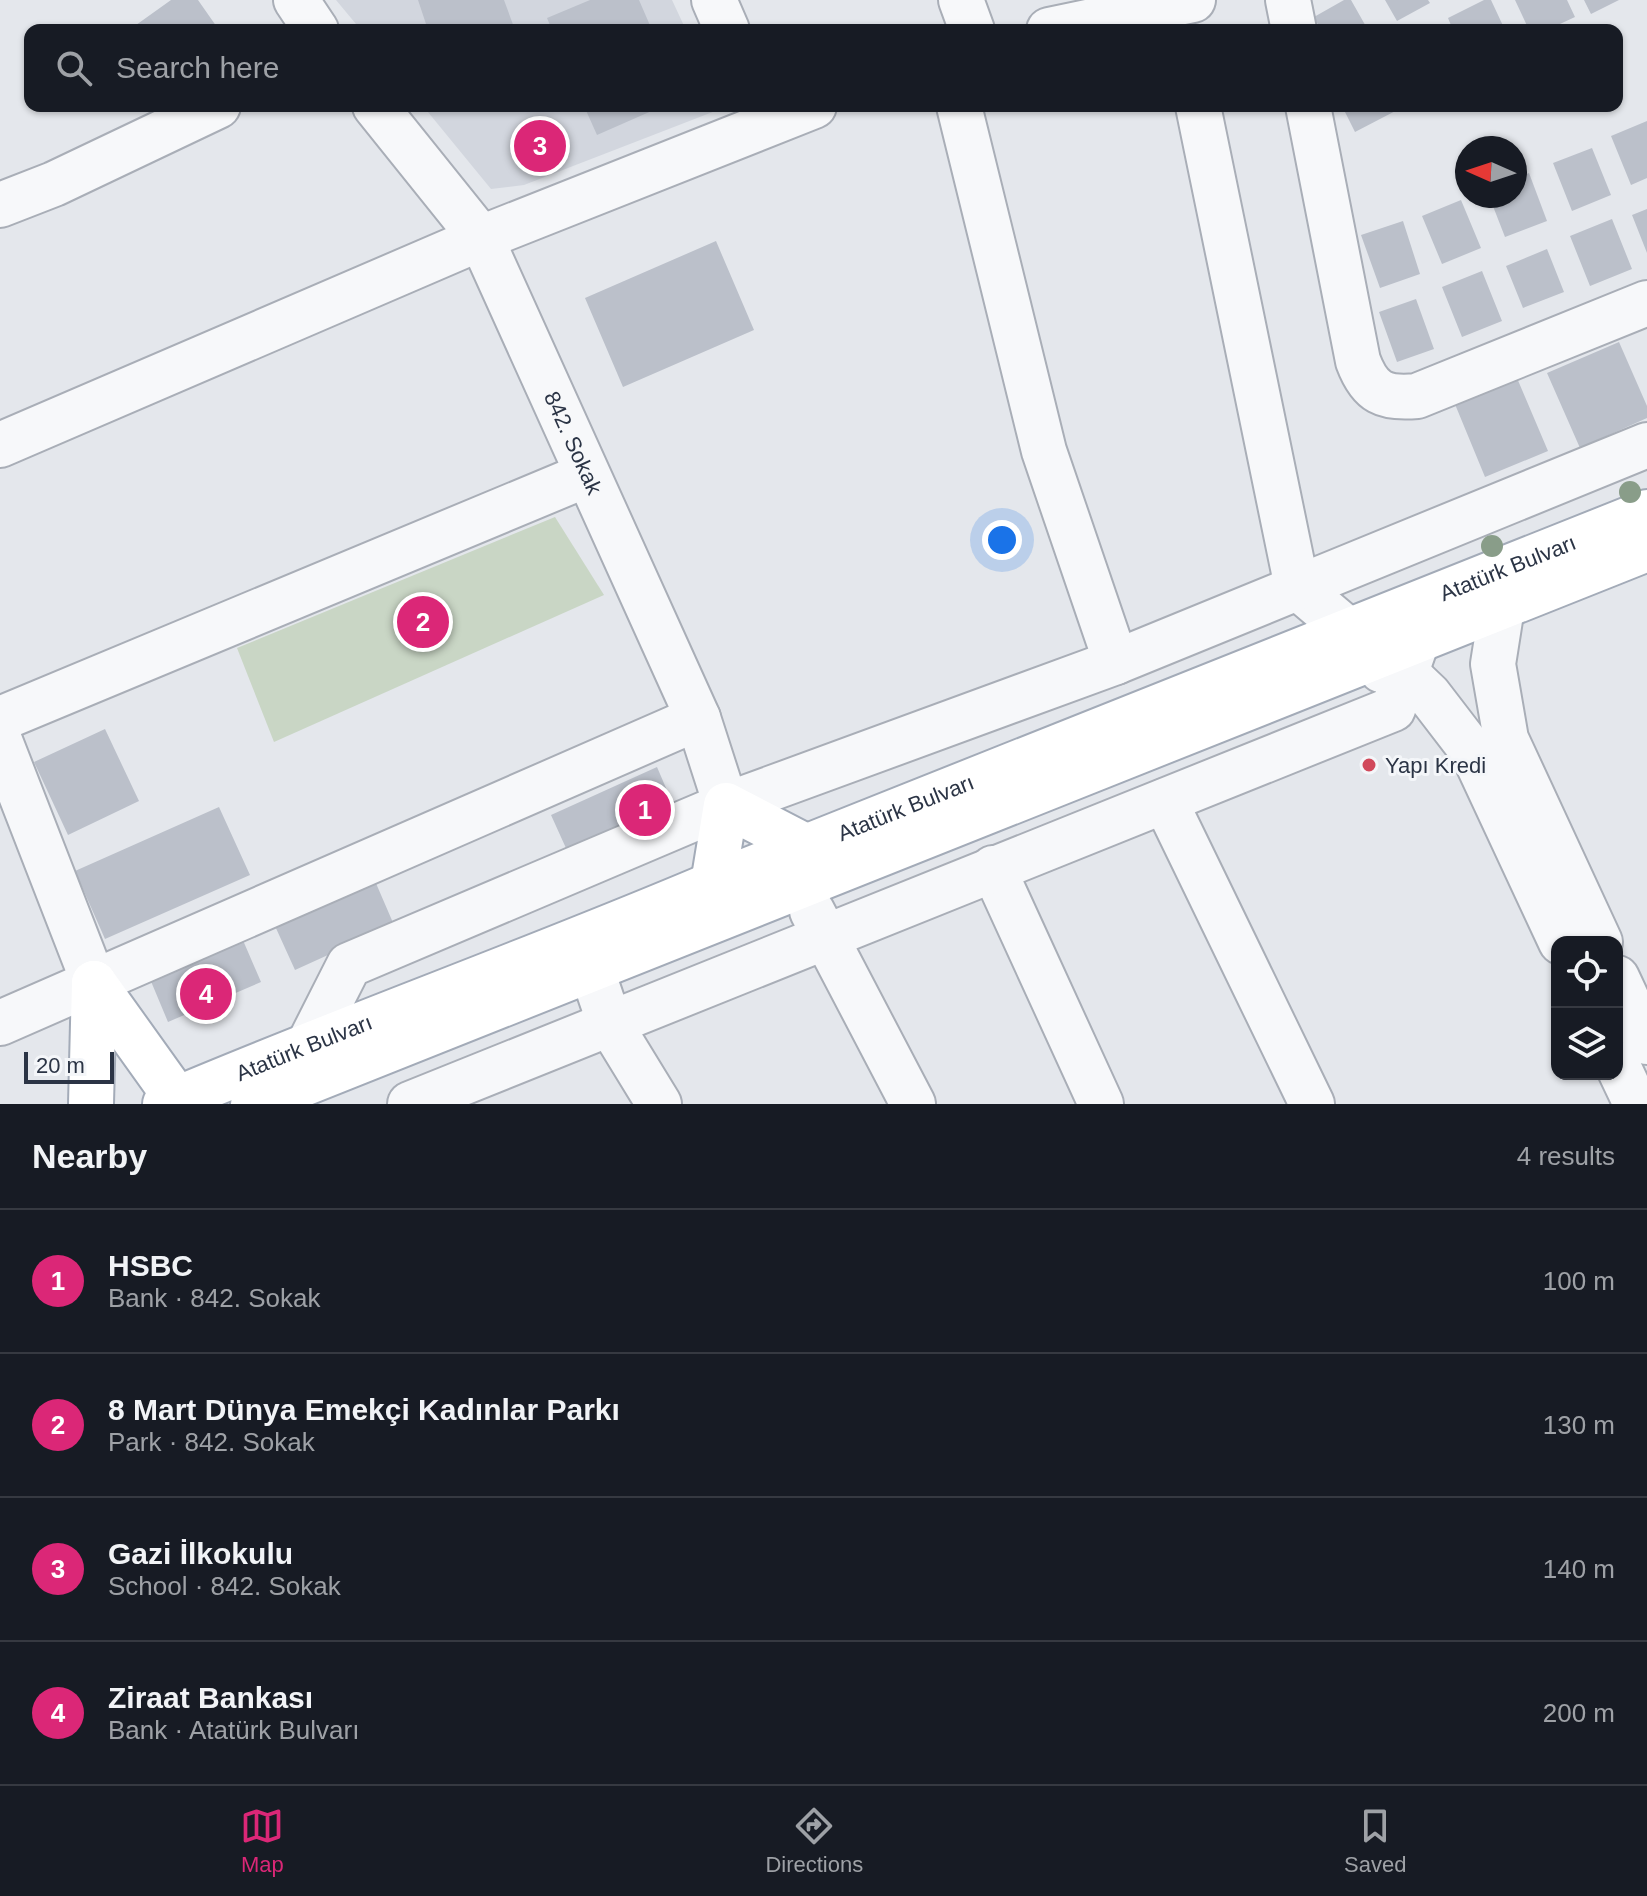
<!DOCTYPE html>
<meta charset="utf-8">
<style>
body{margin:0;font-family:Helvetica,sans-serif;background:#20242c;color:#f1f3f6}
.controls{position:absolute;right:24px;bottom:24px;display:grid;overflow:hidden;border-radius:16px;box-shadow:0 2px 6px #0004}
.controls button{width:72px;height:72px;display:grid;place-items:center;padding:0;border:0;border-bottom:2px solid #363941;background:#171b24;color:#f1f3f6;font:40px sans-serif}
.compass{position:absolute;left:1455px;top:136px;width:72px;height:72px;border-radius:50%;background:#171b24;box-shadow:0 2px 6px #0004;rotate:273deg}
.scale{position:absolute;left:24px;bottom:20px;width:90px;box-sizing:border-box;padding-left:8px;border:4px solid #2b3445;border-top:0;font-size:22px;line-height:28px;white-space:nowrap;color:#2b3445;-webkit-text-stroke:6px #f4f6f9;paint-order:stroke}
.you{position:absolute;left:1002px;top:540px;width:28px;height:28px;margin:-20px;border:6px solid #fff;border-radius:50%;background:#1a73e8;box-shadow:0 0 0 12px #1a73e833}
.badge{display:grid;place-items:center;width:52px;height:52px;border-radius:50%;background:#db2777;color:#fff;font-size:26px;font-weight:700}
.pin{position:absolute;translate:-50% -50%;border:4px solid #fff;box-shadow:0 2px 8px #0006}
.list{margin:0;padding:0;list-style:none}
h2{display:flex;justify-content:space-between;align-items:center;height:104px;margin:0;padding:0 32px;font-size:34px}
h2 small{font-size:26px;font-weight:400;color:#9ea1a6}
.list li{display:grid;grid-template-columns:52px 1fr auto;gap:24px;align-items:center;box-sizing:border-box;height:144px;padding:0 32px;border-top:2px solid #363941}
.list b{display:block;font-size:30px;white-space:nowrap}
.list p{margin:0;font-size:26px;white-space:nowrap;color:#9ea1a6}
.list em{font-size:26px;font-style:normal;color:#9ea1a6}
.icon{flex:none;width:44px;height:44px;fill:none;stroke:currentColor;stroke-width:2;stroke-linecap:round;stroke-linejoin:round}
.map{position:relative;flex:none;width:1647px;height:1104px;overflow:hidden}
.search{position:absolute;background:#171b24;box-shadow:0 2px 6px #0004;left:24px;right:24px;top:24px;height:88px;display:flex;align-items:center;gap:20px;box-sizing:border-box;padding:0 28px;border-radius:16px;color:#9ea1a6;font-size:30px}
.sheet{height:680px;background:#171b24}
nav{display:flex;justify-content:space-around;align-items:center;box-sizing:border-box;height:112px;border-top:2px solid #363941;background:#171b24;font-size:22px;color:#9ea1a6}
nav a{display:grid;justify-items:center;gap:4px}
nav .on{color:#db2777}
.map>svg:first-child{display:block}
.built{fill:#d2d6de}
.green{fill:#c9d6c5}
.building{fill:#bbc0ca}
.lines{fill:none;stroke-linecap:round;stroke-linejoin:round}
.minor-casing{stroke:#a9aeb7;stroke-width:48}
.major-casing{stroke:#a3abb8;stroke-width:48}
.minor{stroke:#f7f8fa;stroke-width:44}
.major{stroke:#fff;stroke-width:44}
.tree{fill:#899d89}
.poi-dot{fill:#d1495b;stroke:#f4f6f9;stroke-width:3}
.labels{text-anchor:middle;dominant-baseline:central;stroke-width:6;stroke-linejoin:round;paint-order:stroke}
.street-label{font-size:22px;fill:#2b3445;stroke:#f4f6f9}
.poi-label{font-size:22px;fill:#2b3445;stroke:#f4f6f9;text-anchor:start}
</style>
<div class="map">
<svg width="1647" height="1104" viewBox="0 0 1647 1104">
<rect width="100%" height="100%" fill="#e4e7ec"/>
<path class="built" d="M 336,0 L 672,0 L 686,30 L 361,30 Z
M 423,106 L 722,106 L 723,108 L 524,185 L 491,189 Z"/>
<path class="green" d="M 555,517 L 604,595 L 274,742 L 237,648 Z"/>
<path class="building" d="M 171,0 L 198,0 L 219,30 L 129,30 Z
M 418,0 L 504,0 L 515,30 L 428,30 Z
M 590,0 L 639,0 L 652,30 L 552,30 L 547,18 Z
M 1344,0 L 1351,0 L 1368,30 L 1321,30 L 1314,17 Z
M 1385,0 L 1428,0 L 1430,3 L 1397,21 Z
M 1484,0 L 1491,0 L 1505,30 L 1453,30 L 1448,18 Z
M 1515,0 L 1567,0 L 1575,17 L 1547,30 L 1529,30 Z
M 1584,0 L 1619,0 L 1591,14 Z
M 584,106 L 663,106 L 597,135 Z
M 1342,106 L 1405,106 L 1355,132 Z
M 1647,121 L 1647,178 L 1631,185 L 1611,136 Z
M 1592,148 L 1611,195 L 1572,211 L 1553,163 Z
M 1529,173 L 1547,221 L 1505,237 L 1489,196 L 1515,196 L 1515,179 Z
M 1461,200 L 1481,248 L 1442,264 L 1422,216 Z
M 1647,209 L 1647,253 L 1632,215 Z
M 1612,219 L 1632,269 L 1590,286 L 1570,236 Z
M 1403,221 L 1420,274 L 1380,288 L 1361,235 Z
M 716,241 L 754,330 L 623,387 L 585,298 Z
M 1547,249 L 1564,292 L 1523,308 L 1506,266 Z
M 1482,271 L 1502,321 L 1462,337 L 1442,287 Z
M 1416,299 L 1434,349 L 1397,362 L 1379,312 Z
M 1619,342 L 1647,406 L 1647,418 L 1580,448 L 1547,373 Z
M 1514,371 L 1548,451 L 1485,477 L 1452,397 Z
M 105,729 L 139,801 L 68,835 L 34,762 Z
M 657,767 L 675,809 L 570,857 L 551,815 Z
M 219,807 L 250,875 L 105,939 L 75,871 Z
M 375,881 L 394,925 L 295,970 L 275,926 Z
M 242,938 L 261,982 L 168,1022 L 150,979 Z"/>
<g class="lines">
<g class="minor-casing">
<g id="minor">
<path d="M 296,0 L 316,30"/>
<path d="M 714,0 L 727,30"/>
<path d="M 961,0 L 972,30"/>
<path d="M 1288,0 L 1294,30"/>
<path d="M 1049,30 L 1193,0"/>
<path id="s1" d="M 375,106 L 481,238 L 698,718 L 726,805"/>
<path d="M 959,106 L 1044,451 L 1116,662"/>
<path d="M 1198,106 L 1297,587 L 1349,631"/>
<path d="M 1308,106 L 1358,361 C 1370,393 1384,399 1417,396 L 1647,303"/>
<path d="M 0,205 L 54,184 L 218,106"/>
<path d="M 0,445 L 481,238 L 814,106"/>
<path d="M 1502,607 L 1493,664 L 1506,739 L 1600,942"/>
<path d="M 1381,670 L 1406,673 L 1429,695 L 1472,751 L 1561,942"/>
<path d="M 0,719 L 586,475"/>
<path d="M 0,741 L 94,983"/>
<path d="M 1165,801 L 1312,1104"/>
<path d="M 993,868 L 1101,1104"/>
<path d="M 812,911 L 913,1104"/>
<path d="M 592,971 L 610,1024 L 659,1104"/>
<path d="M 1617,978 L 1647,1042"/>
<path d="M 0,1023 L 698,718"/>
<path d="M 308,1046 L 349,965 L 726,805 L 1116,662 L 1647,445"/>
<path d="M 1617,1064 L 1636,1104"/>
<path d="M 410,1104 L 1393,709 L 1417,641"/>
</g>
</g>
<g class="major-casing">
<g id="major">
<path d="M 713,884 L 726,805 L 807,847"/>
<path d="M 94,983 L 177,1099 L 175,1104"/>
<path d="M 91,1104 L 94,983"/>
<path id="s2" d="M 165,1104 C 346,1027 532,961 713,884 L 1647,512"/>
<path d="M 253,1104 L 1647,549"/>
</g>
</g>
<use href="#minor" class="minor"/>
<use href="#major" class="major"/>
</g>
<g class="tree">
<circle cx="1630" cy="492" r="11"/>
<circle cx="1492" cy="546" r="11"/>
</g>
<circle class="poi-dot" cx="1369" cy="765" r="8"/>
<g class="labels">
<g class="street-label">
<text stroke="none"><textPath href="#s1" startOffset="394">842. Sokak</textPath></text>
<text stroke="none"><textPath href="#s2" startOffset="1446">Atatürk Bulvarı</textPath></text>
<text stroke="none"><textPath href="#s2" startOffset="798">Atatürk Bulvarı</textPath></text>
<text stroke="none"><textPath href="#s2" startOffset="150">Atatürk Bulvarı</textPath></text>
</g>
<g class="poi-label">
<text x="1385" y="765">Yapı Kredi</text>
</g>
</g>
</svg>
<div class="controls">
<button><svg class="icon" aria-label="locate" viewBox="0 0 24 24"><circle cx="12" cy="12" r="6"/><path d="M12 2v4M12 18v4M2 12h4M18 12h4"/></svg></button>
<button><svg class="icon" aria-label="layers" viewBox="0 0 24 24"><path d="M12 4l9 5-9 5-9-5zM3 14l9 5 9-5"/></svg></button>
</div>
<svg class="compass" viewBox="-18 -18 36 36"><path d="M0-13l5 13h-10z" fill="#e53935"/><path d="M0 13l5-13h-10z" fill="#9ea1a6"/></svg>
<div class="scale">20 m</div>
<div class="you"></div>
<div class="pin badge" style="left:645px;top:810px">1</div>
<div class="pin badge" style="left:423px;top:622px">2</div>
<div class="pin badge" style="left:540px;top:146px">3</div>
<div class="pin badge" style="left:206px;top:994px">4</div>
<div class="search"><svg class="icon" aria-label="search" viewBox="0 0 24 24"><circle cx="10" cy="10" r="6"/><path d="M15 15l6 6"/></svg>Search here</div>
</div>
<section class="sheet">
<h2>Nearby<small>4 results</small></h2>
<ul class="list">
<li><span class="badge">1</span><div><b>HSBC</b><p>Bank · 842. Sokak</p></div><em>100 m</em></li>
<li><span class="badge">2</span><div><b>8 Mart Dünya Emekçi Kadınlar Parkı</b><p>Park · 842. Sokak</p></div><em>130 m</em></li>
<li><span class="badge">3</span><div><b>Gazi İlkokulu</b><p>School · 842. Sokak</p></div><em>140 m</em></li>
<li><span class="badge">4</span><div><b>Ziraat Bankası</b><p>Bank · Atatürk Bulvarı</p></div><em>200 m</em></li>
</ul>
</section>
<nav>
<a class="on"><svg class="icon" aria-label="map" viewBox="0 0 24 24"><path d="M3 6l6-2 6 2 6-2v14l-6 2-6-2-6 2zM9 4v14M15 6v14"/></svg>Map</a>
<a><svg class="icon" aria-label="directions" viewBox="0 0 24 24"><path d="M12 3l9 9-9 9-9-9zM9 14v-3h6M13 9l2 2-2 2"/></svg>Directions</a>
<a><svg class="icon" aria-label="saved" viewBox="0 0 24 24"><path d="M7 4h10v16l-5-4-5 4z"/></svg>Saved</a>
</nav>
